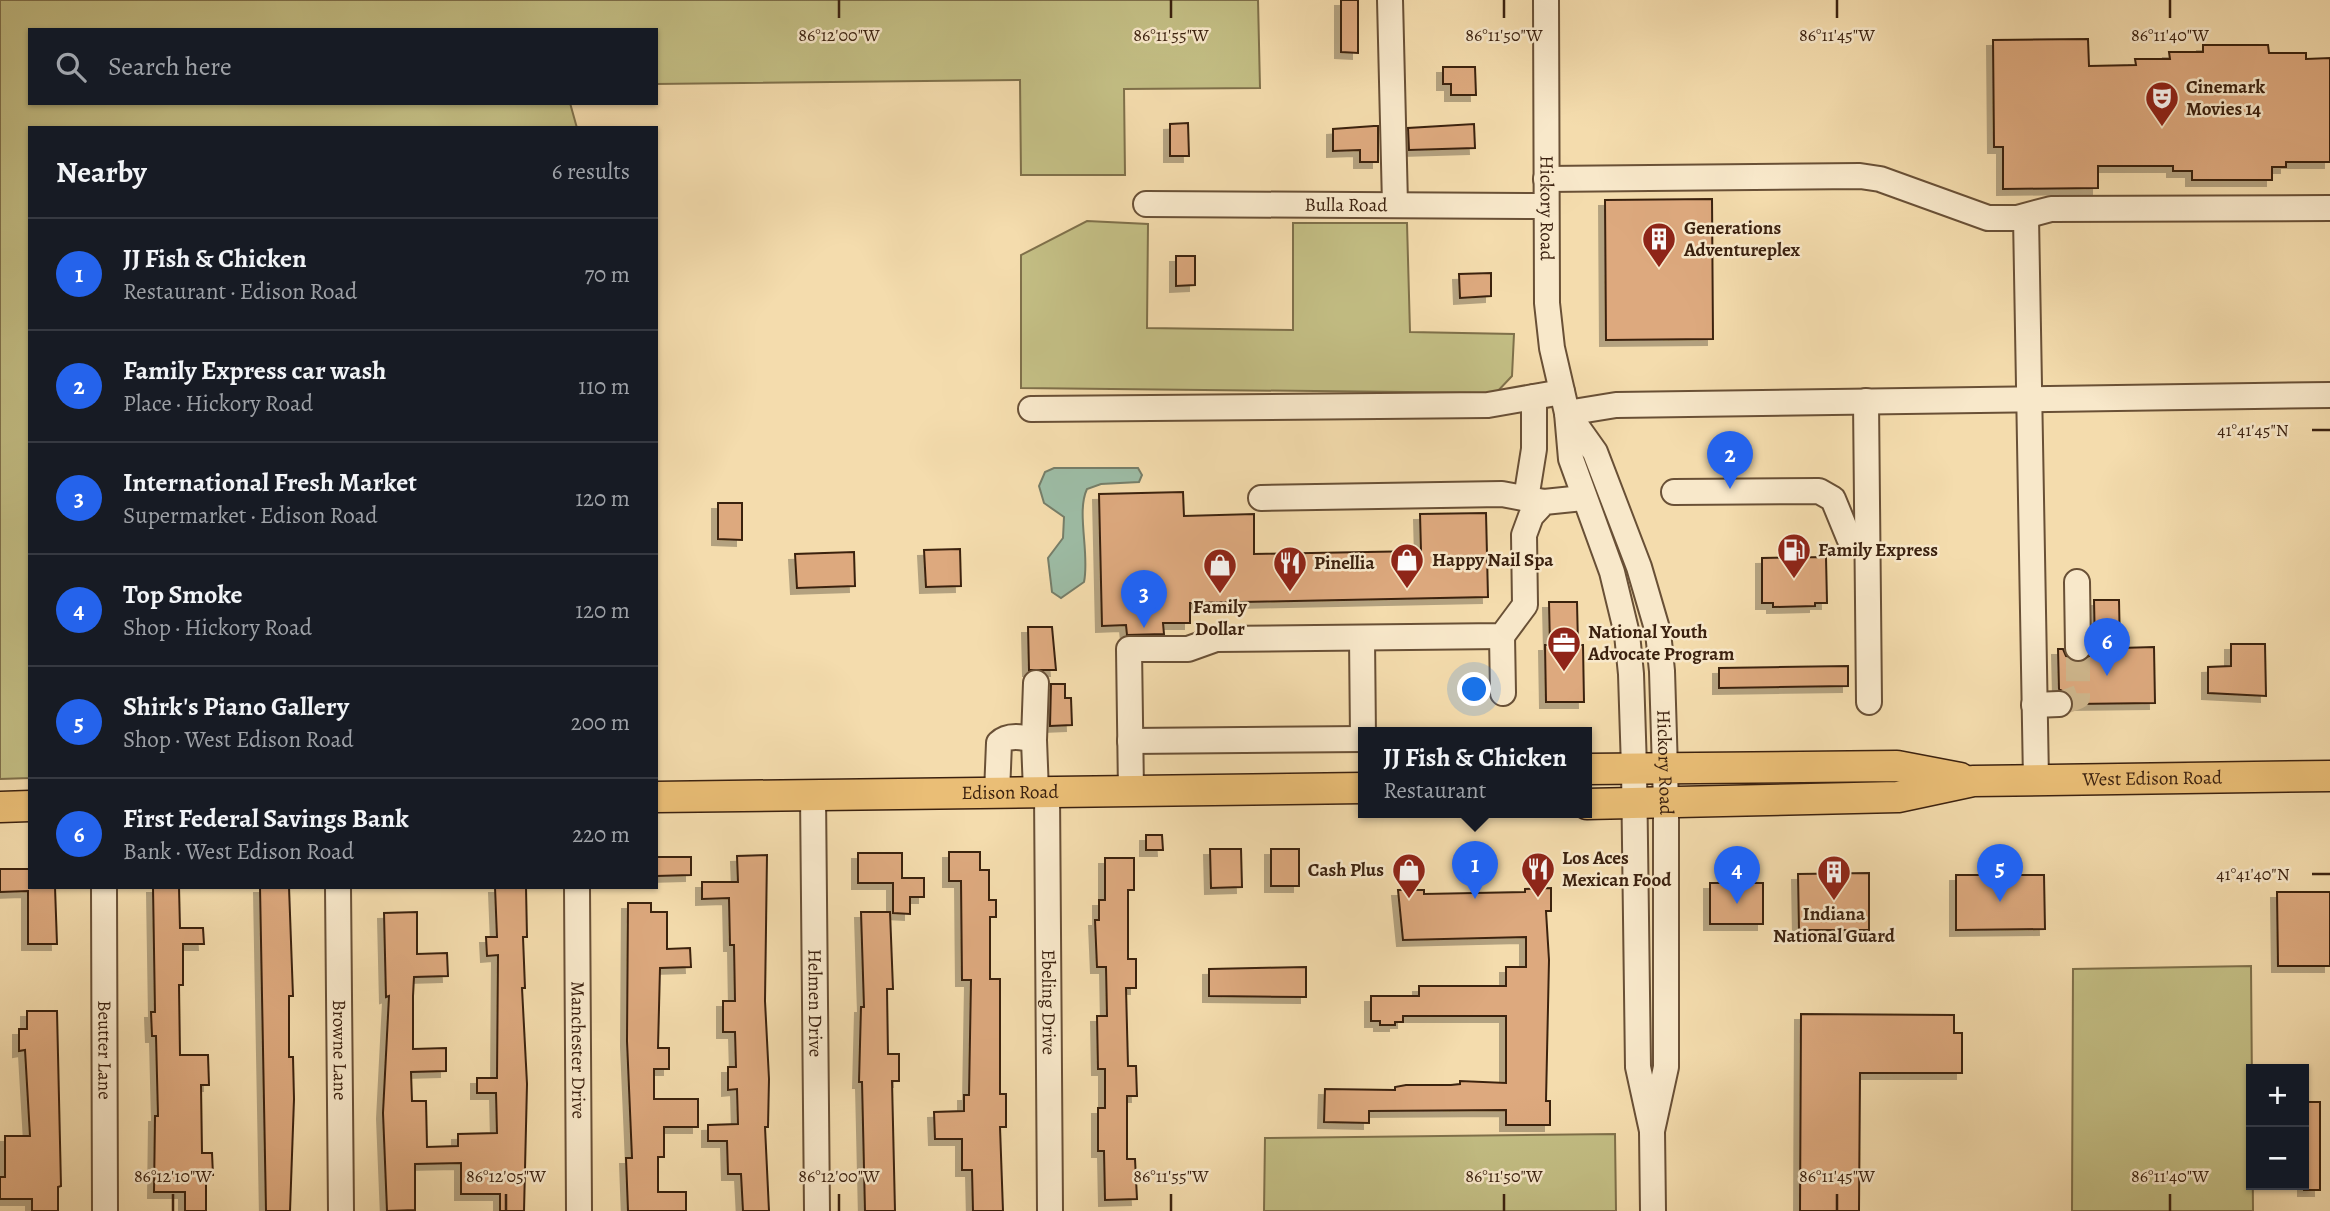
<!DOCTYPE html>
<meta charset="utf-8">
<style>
body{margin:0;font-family:Alegreya,serif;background:#20242c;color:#f1f3f6}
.controls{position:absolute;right:21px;bottom:21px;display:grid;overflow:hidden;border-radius:0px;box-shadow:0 2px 5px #0004}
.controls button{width:63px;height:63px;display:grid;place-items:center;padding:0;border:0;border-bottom:2px solid #363941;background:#171b24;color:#f1f3f6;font:35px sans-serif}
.you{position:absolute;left:1475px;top:690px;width:24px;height:24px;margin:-18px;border:5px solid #fff;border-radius:50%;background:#1a73e8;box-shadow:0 0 0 10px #1a73e833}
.badge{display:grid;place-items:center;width:46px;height:46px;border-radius:50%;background:#2563eb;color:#fff;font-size:23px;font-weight:700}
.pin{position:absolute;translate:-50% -58px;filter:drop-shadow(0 2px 4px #0008)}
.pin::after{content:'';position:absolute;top:37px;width:24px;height:21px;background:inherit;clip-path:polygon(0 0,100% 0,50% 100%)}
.popup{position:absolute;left:1358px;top:727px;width:234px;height:91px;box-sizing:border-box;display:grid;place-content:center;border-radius:0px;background:#171b24;filter:drop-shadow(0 2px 5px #0005);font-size:23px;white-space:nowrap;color:#9ea1a6}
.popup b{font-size:26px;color:#f1f3f6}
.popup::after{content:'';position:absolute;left:50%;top:100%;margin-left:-14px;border:14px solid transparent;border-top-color:#171b24}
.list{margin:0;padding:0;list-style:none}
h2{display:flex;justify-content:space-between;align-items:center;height:91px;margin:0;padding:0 28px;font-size:30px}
h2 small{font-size:23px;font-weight:400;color:#9ea1a6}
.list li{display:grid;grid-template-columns:46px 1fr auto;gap:21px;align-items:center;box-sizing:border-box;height:112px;padding:0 28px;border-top:2px solid #363941}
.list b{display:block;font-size:26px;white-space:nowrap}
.list p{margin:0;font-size:23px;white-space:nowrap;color:#9ea1a6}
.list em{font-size:23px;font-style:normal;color:#9ea1a6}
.icon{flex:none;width:38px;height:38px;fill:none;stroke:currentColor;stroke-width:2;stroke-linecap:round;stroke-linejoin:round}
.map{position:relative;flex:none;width:2330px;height:1211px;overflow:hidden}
.search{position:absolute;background:#171b24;box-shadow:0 2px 5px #0004;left:28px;top:28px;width:630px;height:77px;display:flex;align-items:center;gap:18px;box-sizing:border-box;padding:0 24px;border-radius:0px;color:#9ea1a6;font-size:26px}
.panel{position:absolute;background:#171b24;box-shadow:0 2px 5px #0004;left:28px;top:126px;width:630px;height:763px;border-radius:0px}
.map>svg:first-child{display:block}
.green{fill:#c3be84;stroke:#7f704a;stroke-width:2}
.water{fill:#9dbca5;stroke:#767e69;stroke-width:2}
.building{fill:#dda97e;stroke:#3b210f;stroke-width:2;filter:url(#shadow)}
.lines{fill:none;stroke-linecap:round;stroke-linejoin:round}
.minor-tunnel{stroke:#cfb78d;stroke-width:24;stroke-dasharray:24 12;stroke-linecap:butt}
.minor-casing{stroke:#695036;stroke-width:28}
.major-casing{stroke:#3b210f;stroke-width:33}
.minor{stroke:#f8e8ca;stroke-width:24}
.major{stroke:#eabe76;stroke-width:30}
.ticks{fill:none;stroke:#3b210f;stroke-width:2.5}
.labels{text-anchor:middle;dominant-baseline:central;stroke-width:5;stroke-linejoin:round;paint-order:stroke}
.poi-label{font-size:19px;font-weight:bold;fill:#3b210f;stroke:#f8e8ca;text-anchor:start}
.street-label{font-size:19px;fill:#3b210f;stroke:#f8e8ca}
.ticks-label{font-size:18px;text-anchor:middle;fill:#3b210f;stroke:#f8e8ca;stroke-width:5;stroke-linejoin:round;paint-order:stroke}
</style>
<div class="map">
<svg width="2330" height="1211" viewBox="0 0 2330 1211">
<defs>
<filter id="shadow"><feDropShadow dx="-6" dy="6" stdDeviation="0" flood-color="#0004"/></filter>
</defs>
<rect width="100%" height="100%" fill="#f4dcad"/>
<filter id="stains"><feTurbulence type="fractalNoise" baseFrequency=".00286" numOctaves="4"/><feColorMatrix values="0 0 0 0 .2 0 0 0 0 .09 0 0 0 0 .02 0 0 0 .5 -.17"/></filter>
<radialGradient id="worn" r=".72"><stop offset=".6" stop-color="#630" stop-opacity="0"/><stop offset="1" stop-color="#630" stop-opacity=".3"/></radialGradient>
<path class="green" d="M 0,0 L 1258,0 L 1260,88 L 1124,89 L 1125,175 L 1021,175 L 1020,80 L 656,84 L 656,30 L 30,30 L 30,103 L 570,103 L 577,128 L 30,128 L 30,778 L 0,779 Z
M 1087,221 L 1148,224 L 1147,328 L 1293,330 L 1293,223 L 1407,223 L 1410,332 L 1514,334 L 1512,376 L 1496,393 L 1021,388 L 1021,255 Z
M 2251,966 L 2253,1211 L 2072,1211 L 2073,969 Z
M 1615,1134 L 1616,1211 L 1264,1211 L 1265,1138 Z"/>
<path class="water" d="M 1054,468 L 1138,468 L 1142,475 L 1139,482 L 1101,484 L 1087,489 C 1076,512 1090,554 1084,582 L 1061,598 L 1052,592 L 1048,558 L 1063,538 L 1064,517 L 1044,503 L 1039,486 L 1045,472 Z"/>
<path class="building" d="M 1341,0 L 1358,0 L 1358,53 L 1341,52 Z
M 2088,39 L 2089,66 L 2136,65 L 2135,59 L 2170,59 L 2169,52 L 2203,52 L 2203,45 L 2268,45 L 2269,53 L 2306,53 L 2306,59 L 2330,58 L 2330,162 L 2286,162 L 2286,167 L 2272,167 L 2272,180 L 2192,180 L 2192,171 L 2173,171 L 2173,166 L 2098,166 L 2098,188 L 2003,189 L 2003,147 L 1994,147 L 1993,40 Z
M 1443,67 L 1475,67 L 1476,95 L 1451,95 L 1451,84 L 1443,84 Z
M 1188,123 L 1189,156 L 1170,156 L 1170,124 Z
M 1474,124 L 1475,148 L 1409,150 L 1408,128 Z
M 1374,126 L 1378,126 L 1378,162 L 1360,162 L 1360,150 L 1333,151 L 1333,129 Z
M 1712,199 L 1713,339 L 1606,340 L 1605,200 Z
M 1176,256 L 1195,256 L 1195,285 L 1176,286 Z
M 1491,273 L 1491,296 L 1460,298 L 1459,274 Z
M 1183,492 L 1184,516 L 1254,514 L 1254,554 L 1421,551 L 1420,514 L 1486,513 L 1488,597 L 1190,603 L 1190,623 L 1163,623 L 1164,634 L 1127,635 L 1126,625 L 1102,626 L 1099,494 Z
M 718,503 L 742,503 L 742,540 L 718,539 Z
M 960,549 L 961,586 L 926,587 L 924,550 Z
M 854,552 L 855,586 L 797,588 L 795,554 Z
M 1826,557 L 1827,603 L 1815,603 L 1815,606 L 1773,607 L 1773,603 L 1762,603 L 1762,558 Z
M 2094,600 L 2119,600 L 2120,648 L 2154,647 L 2155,703 L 2074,704 L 2071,696 L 2059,689 L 2058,649 L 2063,649 L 2066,656 L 2078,663 L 2086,660 L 2095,648 Z
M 1549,602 L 1577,602 L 1578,645 L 1583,645 L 1584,702 L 1546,702 L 1545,645 L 1550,645 Z
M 1028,627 L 1052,627 L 1056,670 L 1029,670 Z
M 2231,644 L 2265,644 L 2266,696 L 2208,693 L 2208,667 L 2231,666 Z
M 1848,666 L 1848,686 L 1719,688 L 1719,668 Z
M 1051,684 L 1065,684 L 1065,698 L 1071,698 L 1072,725 L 1050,726 Z
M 1146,835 L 1162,835 L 1163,850 L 1146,850 Z
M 1210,849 L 1241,849 L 1242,887 L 1211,888 Z
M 1271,849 L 1299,849 L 1299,886 L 1271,886 Z
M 949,852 L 980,852 L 980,870 L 989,870 L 989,900 L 996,900 L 996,917 L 990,917 L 990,979 L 1000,979 L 1000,1094 L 1006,1094 L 1006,1127 L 1000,1127 L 1003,1211 L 973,1211 L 972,1170 L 962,1170 L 962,1139 L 935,1139 L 934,1112 L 964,1111 L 964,1095 L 969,1095 L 971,980 L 962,980 L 961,881 L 949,881 Z
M 858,853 L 902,853 L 902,878 L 924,878 L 924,897 L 910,897 L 910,914 L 893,913 L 893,883 L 858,883 Z
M 767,855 L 765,1001 L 769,1079 L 768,1127 L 765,1127 L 769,1211 L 743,1211 L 741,1174 L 728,1174 L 727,1141 L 708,1141 L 708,1125 L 738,1124 L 737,1089 L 728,1090 L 728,1067 L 736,1067 L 735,1032 L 723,1032 L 723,1001 L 735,1001 L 734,945 L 730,945 L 729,898 L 702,899 L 702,882 L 738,882 L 737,856 Z
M 656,857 L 691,857 L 691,875 L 656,876 Z
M 1105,858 L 1134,858 L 1134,890 L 1128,890 L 1128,959 L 1136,959 L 1136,988 L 1126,988 L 1128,1066 L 1136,1066 L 1137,1096 L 1127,1096 L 1127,1159 L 1135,1159 L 1137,1199 L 1105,1200 L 1104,1151 L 1098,1151 L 1098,1108 L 1105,1108 L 1105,1069 L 1098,1069 L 1097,1016 L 1107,1016 L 1106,967 L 1097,967 L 1095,920 L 1099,920 L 1099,900 L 1105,900 Z
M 0,869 L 30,869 L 30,887 L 55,887 L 57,944 L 28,944 L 28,891 L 0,892 Z
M 1869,873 L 1869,930 L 1799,930 L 1798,874 Z
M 1956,875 L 2044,875 L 2045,929 L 1956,930 Z
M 1710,883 L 1763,883 L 1763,924 L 1710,924 Z
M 153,887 L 179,887 L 180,928 L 203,928 L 204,944 L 183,944 L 183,985 L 179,985 L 180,1055 L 208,1055 L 209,1085 L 201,1085 L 202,1153 L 212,1153 L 213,1175 L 206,1175 L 206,1211 L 185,1211 L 185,1192 L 154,1192 L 155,1116 L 158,1116 L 156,1036 L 152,1036 L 151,1012 L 155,1012 Z
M 260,887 L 289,887 L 293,996 L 289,996 L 289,1057 L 293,1057 L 294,1099 L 290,1211 L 266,1211 Z
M 495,887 L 526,887 L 527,937 L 523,937 L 525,988 L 522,988 L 527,1084 L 524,1211 L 500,1211 L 500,1194 L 461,1194 L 461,1163 L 415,1164 L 415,1210 L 387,1211 L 383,1113 L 389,996 L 386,997 L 384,913 L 417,912 L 417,954 L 447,953 L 448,976 L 414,977 L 413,996 L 413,1049 L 446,1048 L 446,1071 L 411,1072 L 412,1101 L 426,1101 L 427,1147 L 458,1146 L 458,1134 L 497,1133 L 496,1093 L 477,1093 L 477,1078 L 497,1078 L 498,955 L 487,956 L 486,937 L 497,937 Z
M 1551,888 L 1551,911 L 1546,911 L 1549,960 L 1546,1101 L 1550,1101 L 1550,1125 L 1506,1125 L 1506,1110 L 1369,1111 L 1369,1123 L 1324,1122 L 1325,1089 L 1395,1090 L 1395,1087 L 1406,1085 L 1451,1085 L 1460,1084 L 1460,1081 L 1506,1083 L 1506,1016 L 1403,1016 L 1403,1022 L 1395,1022 L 1395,1025 L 1380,1025 L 1380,1021 L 1371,1021 L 1371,996 L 1419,996 L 1419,986 L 1506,986 L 1506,967 L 1526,967 L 1526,937 L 1403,940 L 1398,890 L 1424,890 L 1424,894 L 1525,892 L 1525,889 Z
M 2277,892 L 2330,892 L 2330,966 L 2278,966 Z
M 628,903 L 651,903 L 651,912 L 667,912 L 667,949 L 690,948 L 691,967 L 660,968 L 658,1048 L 669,1048 L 669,1069 L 654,1069 L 654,1099 L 698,1099 L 698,1127 L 664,1127 L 664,1157 L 658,1157 L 658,1192 L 686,1192 L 686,1211 L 628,1211 L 626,1158 L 632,1158 L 627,1041 Z
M 861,912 L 890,912 L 893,989 L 887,989 L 888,1054 L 899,1054 L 899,1081 L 892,1081 L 895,1211 L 865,1211 L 862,1082 L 859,1082 L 861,1007 L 864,1007 Z
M 1306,967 L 1306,997 L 1209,996 L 1209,969 Z
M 27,1011 L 57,1011 L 61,1186 L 58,1187 L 58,1211 L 32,1211 L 32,1199 L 0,1199 L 0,1177 L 5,1177 L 5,1136 L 30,1136 L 25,1050 L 19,1051 L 19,1029 L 27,1029 Z
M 1801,1014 L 1954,1015 L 1954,1033 L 1962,1033 L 1962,1073 L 1860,1073 L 1859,1211 L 1800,1211 Z
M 2304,1102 L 2320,1102 L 2320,1190 L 2304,1190 Z"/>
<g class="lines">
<path class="minor-tunnel" d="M 2059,704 L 2078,697 L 2078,648"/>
<g class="minor-casing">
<g id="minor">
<path d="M 1390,0 L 1395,204"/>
<path id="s1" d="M 1546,0 L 1547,303 L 1552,348 L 1567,413 L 1571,459 L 1612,572 L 1627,634 L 1631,674 L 1634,768 L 1638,1067 L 1652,1131"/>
<path d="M 1546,179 L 1860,176 L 1880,179 L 1988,218 L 2017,218 L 2051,209 L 2330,208"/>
<path id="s2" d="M 1146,204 L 1546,206"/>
<path d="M 2026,217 L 2036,780"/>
<path d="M 1866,401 L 1869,702"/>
<path d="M 1031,409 L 1488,405 L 1562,392"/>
<path d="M 1567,413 L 1616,405 L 2330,395"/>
<path id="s3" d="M 1568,414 L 1595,452 L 1639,567 L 1658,632 L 1662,671 L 1666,803 L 1666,1067 L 1652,1131 L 1653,1211"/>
<path d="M 1674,492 L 1819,491 L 1833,499 L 1849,538"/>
<path d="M 1261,498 L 1502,494 L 1544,502"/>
<path d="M 1526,499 L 1534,449 L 1534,397"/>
<path d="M 2077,582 L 2078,648"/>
<path d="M 1502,636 L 1503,693"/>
<path d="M 1362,638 L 1363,737"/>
<path d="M 2034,705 L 2059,704"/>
<path d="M 1034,740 L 1036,683"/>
<path d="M 1130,741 L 1363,739"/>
<path d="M 1131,791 L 1129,649 L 1188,649 L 1216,639 L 1502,636 L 1525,605 L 1524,535 L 1531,516 L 1544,502 L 1583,498"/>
<path id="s4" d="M 1047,792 L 1050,1211"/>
<path d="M 997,793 L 999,743 C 1008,734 1023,737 1034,740 L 1036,792"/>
<path id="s5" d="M 813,795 L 817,1211"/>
<path id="s6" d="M 104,887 L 105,1211"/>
<path id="s7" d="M 338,887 L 341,1211"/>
<path id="s8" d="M 577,887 L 579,1211"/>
</g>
</g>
<g class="major-casing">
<g id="major">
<path d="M 1587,769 L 1897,766 L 1960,778"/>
<path id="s9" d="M 656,797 L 1363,788"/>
<path id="s10" d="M 1587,804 L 1898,797 L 1973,781 L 2330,776"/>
<path d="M 0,807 L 30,806"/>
</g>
</g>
<use href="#minor" class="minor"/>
<use href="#major" class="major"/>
</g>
<path class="ticks" d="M 839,0 L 839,18M 1171,0 L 1171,18M 1504,0 L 1504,18M 1837,0 L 1837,18M 2170,0 L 2170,18M 2312,430 L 2330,430M 2312,874 L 2330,874M 173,1194 L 173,1211M 506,1194 L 506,1211M 839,1194 L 839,1211M 1171,1194 L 1171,1211M 1504,1194 L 1504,1211M 1837,1194 L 1837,1211M 2170,1194 L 2170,1211"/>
<defs>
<g id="theatre-pin" transform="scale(1.75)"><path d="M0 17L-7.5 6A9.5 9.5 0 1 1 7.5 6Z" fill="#8f2418" stroke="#f8e8ca"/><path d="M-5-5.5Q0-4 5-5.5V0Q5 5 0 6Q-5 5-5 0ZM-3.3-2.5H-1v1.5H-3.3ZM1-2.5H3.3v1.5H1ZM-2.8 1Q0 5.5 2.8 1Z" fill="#fff"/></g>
<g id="building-pin" transform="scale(1.75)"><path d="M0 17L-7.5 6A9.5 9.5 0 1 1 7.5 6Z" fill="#8f2418" stroke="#f8e8ca"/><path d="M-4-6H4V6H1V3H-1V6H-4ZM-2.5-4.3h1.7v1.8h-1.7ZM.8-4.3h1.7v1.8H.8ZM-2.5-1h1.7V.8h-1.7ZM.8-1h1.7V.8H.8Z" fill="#fff"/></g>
<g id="fuel-pin" transform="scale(1.75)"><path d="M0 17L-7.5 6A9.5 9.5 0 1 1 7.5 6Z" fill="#8f2418" stroke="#f8e8ca"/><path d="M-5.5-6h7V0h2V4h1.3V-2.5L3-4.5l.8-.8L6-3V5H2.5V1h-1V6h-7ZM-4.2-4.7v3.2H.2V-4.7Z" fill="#fff"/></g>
<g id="shop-pin" transform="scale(1.75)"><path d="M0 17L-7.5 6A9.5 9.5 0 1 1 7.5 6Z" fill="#8f2418" stroke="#f8e8ca"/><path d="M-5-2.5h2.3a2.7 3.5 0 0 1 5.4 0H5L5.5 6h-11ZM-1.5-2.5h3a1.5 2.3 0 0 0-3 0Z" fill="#fff"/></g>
<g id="restaurant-pin" transform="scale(1.75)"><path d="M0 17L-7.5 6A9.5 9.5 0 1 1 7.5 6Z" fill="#8f2418" stroke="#f8e8ca"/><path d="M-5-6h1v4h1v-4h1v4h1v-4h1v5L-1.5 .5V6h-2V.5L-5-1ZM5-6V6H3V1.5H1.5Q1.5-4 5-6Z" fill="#fff"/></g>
<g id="office-pin" transform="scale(1.75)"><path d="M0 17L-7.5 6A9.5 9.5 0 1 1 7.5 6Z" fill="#8f2418" stroke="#f8e8ca"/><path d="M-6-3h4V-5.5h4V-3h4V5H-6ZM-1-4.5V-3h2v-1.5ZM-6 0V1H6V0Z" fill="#fff"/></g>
</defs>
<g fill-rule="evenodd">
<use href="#theatre-pin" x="2162" y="98"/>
<use href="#building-pin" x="1659" y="239"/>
<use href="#fuel-pin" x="1794" y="550"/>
<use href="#shop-pin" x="1407" y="560"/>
<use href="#restaurant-pin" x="1290" y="563"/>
<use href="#shop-pin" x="1220" y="565"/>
<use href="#office-pin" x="1564" y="643"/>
<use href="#restaurant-pin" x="1538" y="869"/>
<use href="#shop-pin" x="1409" y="870"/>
<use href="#building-pin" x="1834" y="872"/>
</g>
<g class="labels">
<g class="poi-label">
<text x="2186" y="87">Cinemark<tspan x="2186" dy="22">Movies 14</tspan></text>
<text x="1684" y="228">Generations<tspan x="1684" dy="22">Adventureplex</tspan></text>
<text x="1818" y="550">Family Express</text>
<text x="1432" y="560">Happy Nail Spa</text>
<text x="1314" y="563">Pinellia</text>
<text x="1220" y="607" text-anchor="middle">Family<tspan x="1220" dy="22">Dollar</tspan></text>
<text x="1588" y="632">National Youth<tspan x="1588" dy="22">Advocate Program</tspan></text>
<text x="1562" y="858">Los Aces<tspan x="1562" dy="22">Mexican Food</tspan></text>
<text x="1384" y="870" text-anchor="end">Cash Plus</text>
<text x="1834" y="914" text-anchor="middle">Indiana<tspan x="1834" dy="22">National Guard</tspan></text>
</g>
<g class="street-label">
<text stroke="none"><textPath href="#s2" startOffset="200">Bulla Road</textPath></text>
<text stroke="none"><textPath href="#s1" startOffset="208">Hickory Road</textPath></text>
<text stroke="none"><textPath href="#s3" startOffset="368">Hickory Road</textPath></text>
<text stroke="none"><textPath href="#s10" startOffset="567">West Edison Road</textPath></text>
<text stroke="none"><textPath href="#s9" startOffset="354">Edison Road</textPath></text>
<text stroke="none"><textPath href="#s4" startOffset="210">Ebeling Drive</textPath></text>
<text stroke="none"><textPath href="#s5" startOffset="208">Helmen Drive</textPath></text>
<text stroke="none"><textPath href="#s6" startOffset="163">Beutter Lane</textPath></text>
<text stroke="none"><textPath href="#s7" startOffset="163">Browne Lane</textPath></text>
<text stroke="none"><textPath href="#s8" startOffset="163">Manchester Drive</textPath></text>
</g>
</g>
<g class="ticks-label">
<text x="839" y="41">86°12'00"W</text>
<text x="1171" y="41">86°11'55"W</text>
<text x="1504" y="41">86°11'50"W</text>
<text x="1837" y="41">86°11'45"W</text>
<text x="2170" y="41">86°11'40"W</text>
<text x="2253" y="436">41°41'45"N</text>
<text x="2253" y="880">41°41'40"N</text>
<text x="173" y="1182">86°12'10"W</text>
<text x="506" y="1182">86°12'05"W</text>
<text x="839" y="1182">86°12'00"W</text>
<text x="1171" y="1182">86°11'55"W</text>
<text x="1504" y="1182">86°11'50"W</text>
<text x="1837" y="1182">86°11'45"W</text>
<text x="2170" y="1182">86°11'40"W</text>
</g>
<rect width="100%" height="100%" filter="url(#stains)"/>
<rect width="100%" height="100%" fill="url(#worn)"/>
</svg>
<div class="controls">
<button>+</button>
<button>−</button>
</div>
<div class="you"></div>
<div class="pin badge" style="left:1475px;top:899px">1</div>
<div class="popup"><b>JJ Fish &amp; Chicken</b>Restaurant</div>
<div class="pin badge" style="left:1730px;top:489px">2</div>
<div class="pin badge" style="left:1144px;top:628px">3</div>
<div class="pin badge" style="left:1737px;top:904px">4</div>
<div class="pin badge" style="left:2000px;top:902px">5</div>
<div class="pin badge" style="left:2107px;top:676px">6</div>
<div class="search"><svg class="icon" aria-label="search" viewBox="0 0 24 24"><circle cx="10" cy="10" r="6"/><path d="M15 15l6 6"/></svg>Search here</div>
<section class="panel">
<h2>Nearby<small>6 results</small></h2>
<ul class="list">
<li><span class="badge">1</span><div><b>JJ Fish &amp; Chicken</b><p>Restaurant · Edison Road</p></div><em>70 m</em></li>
<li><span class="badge">2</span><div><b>Family Express car wash</b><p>Place · Hickory Road</p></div><em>110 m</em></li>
<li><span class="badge">3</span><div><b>International Fresh Market</b><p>Supermarket · Edison Road</p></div><em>120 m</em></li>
<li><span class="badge">4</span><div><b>Top Smoke</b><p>Shop · Hickory Road</p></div><em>120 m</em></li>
<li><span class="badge">5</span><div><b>Shirk's Piano Gallery</b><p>Shop · West Edison Road</p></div><em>200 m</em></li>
<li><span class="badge">6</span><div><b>First Federal Savings Bank</b><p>Bank · West Edison Road</p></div><em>220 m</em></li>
</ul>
</section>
</div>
